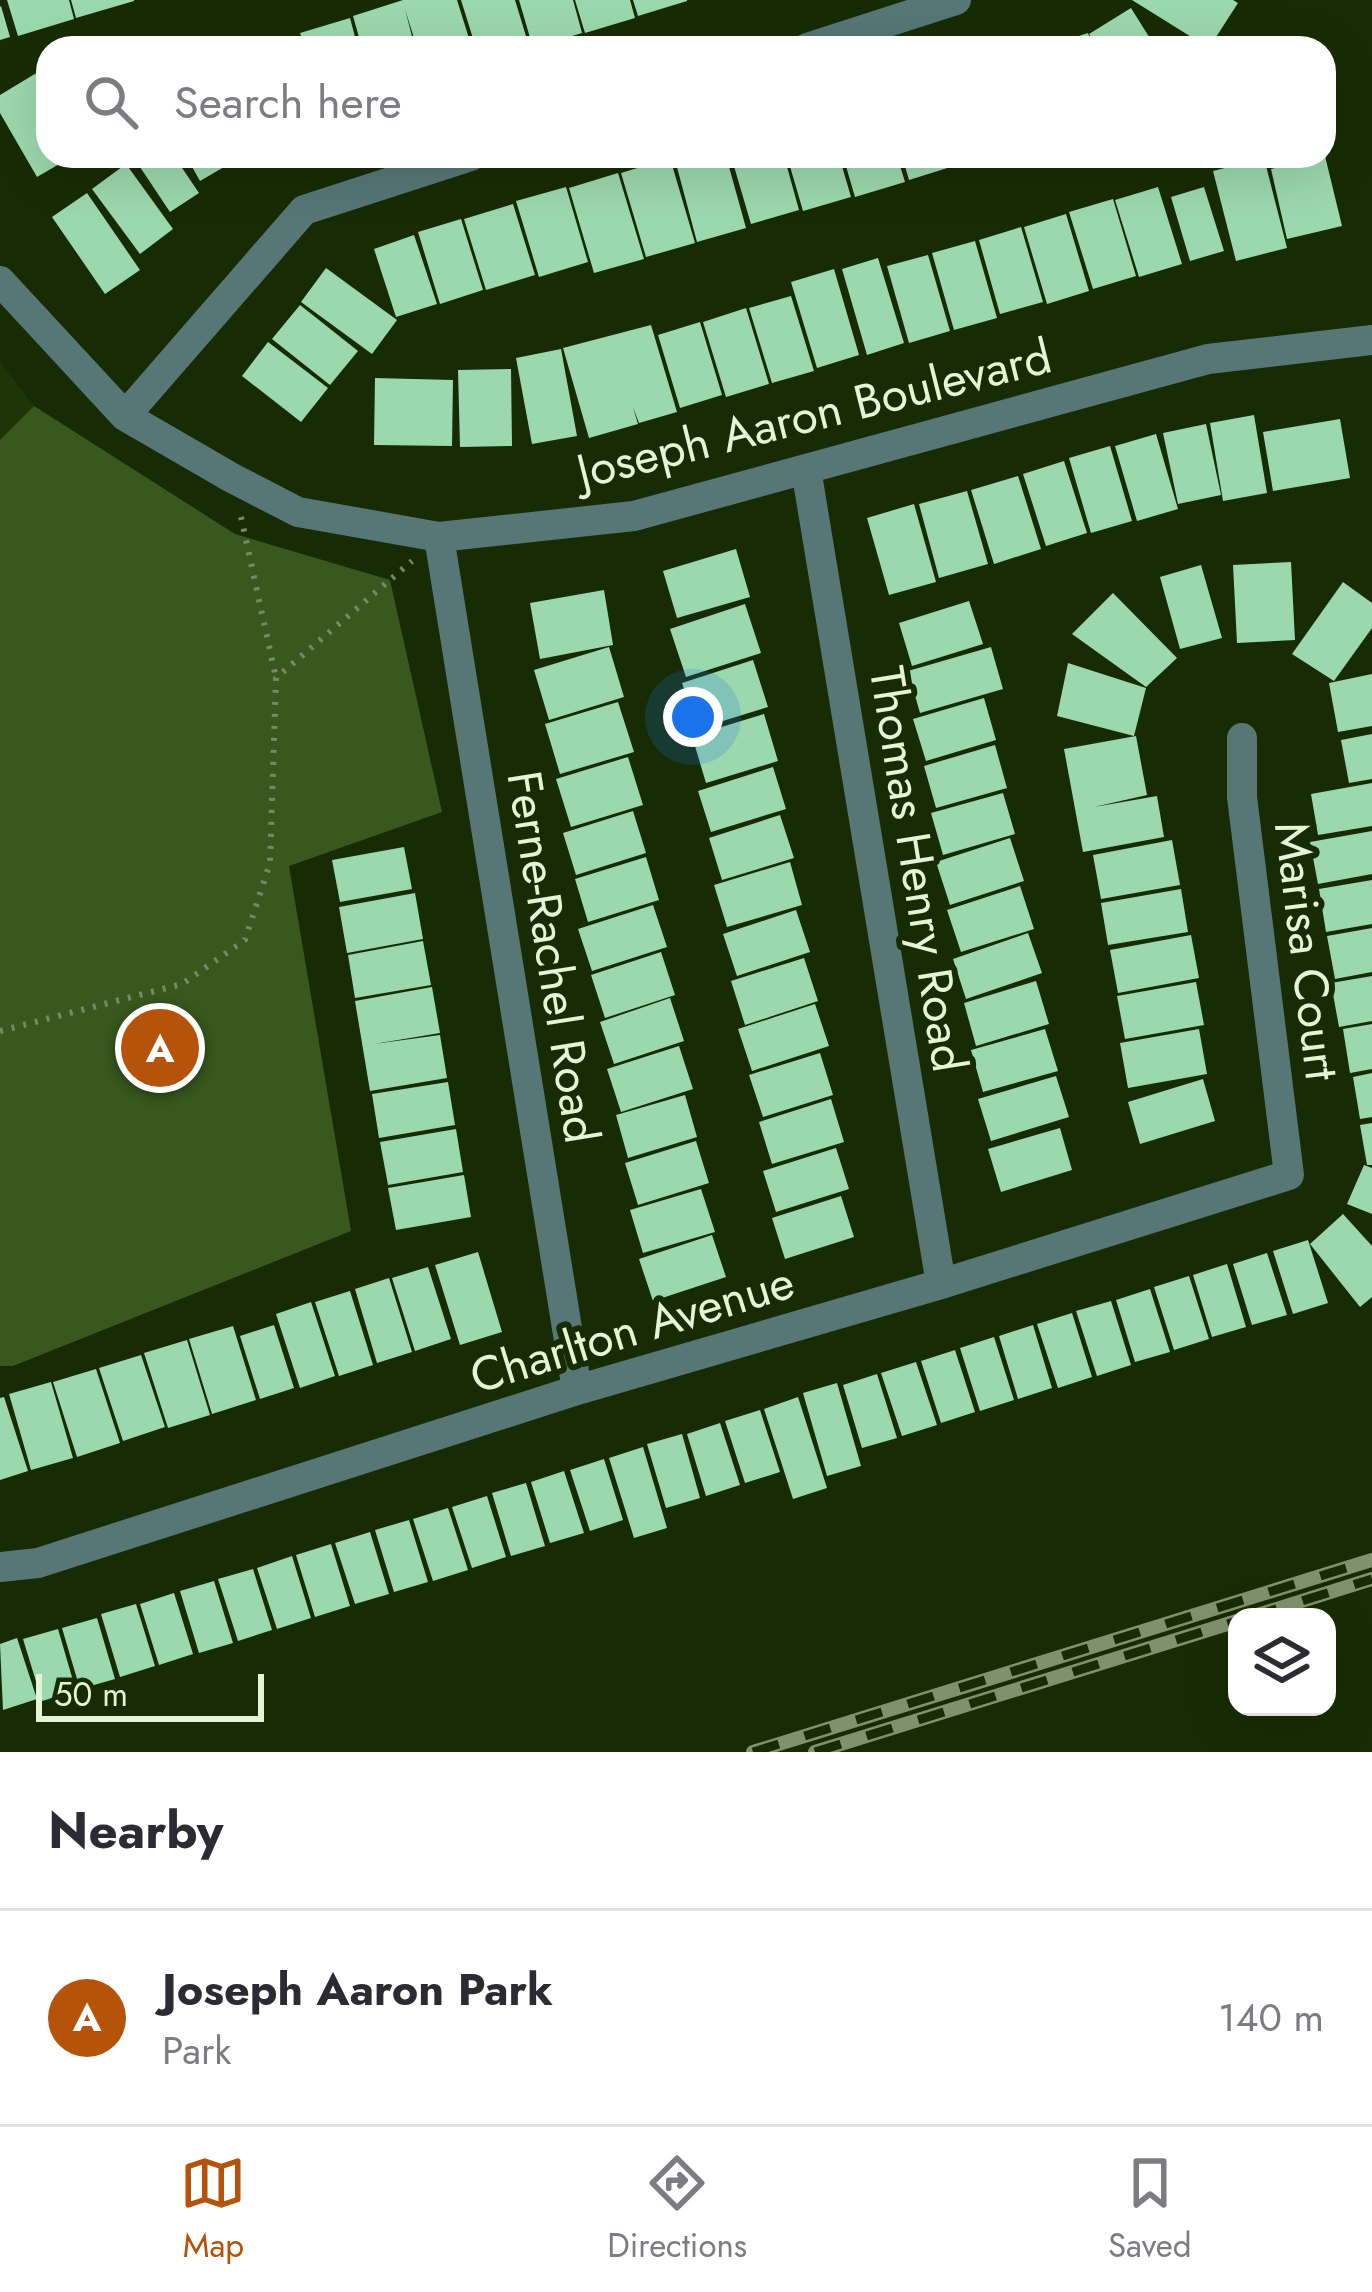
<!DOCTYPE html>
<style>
body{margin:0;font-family:Jost,sans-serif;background:#f2f2f3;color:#2b2b33}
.controls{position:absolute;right:36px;bottom:36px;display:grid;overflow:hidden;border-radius:24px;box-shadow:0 12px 48px #0002}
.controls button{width:108px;height:108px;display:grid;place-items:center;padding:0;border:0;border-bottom:3px solid #e1e1e2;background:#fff;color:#2b2b33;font:60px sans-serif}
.scale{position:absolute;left:36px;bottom:30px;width:228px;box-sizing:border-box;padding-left:12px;border:6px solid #e3f4d7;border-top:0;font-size:33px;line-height:42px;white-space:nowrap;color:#e3f4d7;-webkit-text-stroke:9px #172c04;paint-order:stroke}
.you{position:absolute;left:693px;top:717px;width:42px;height:42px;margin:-30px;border:9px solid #fff;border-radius:50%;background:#1a73e8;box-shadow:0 0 0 18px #1a73e833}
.badge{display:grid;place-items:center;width:78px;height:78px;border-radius:50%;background:#b45309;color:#fff;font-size:39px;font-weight:700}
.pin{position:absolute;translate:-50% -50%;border:6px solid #fff;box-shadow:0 3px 12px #0006}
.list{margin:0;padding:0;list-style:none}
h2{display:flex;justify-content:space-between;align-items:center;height:156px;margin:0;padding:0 48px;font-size:51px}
h2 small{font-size:39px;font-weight:400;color:#7c7c81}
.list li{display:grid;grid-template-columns:78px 1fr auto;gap:36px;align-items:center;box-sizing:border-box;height:216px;padding:0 48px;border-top:3px solid #e1e1e2}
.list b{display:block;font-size:45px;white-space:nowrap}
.list p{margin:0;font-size:39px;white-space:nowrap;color:#7c7c81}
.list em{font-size:39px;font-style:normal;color:#7c7c81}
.icon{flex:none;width:66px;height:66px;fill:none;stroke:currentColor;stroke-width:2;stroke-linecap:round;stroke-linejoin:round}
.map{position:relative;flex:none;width:1372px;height:1752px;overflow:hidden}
.search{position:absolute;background:#fff;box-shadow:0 12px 48px #0002;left:36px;right:36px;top:36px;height:132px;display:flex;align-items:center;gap:30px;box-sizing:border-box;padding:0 42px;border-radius:36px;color:#7c7c81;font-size:45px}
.sheet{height:372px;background:#fff}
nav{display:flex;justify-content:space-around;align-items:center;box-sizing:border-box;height:168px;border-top:3px solid #e1e1e2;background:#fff;font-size:33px;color:#7c7c81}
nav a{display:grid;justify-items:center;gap:6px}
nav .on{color:#b45309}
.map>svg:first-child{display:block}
.built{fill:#1e3607}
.green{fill:#38581d}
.building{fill:#9cd8ad}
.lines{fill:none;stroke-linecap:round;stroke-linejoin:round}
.path{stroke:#768966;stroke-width:6;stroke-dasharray:3 9;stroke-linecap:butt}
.minor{stroke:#567776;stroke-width:30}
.rail-casing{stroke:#7f926f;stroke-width:14}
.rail{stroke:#172c04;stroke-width:9;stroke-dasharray:27;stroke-linecap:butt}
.labels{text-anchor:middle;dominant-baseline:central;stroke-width:12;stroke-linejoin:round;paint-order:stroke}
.street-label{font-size:48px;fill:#e3f4d7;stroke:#172c04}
</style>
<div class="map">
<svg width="1372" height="1752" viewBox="0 0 1372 1752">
<rect width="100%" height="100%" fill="#172c04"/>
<path class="built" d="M 0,362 L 34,406 L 0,440 Z"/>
<path class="green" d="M 34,406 L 235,534 L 390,580 L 442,812 L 289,866 L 351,1231 L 13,1366 L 0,1366 L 0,440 Z"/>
<path class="building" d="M 7,0 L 69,0 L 74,19 L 18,36 Z
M 71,0 L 134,0 L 134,1 L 76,18 Z
M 403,0 L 457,0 L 472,48 L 417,48 L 405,9 L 415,48 L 362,48 L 353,16 Z
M 461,0 L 515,0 L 529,46 L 476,48 Z
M 519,0 L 573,0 L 582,33 L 533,48 Z
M 575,0 L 630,0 L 635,18 L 585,33 Z
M 633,0 L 687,0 L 687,1 L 638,16 Z
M 1132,0 L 1233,0 L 1238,3 L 1209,48 Z
M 1,6 L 10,37 L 0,40 L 0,7 Z
M 1131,8 L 1156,48 L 1097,48 L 1089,34 Z
M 350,18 L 358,48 L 305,48 L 300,33 Z
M 1088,33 L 1093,48 L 1045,48 L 1045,47 Z
M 280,37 L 286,48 L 261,48 Z
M 48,66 L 48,156 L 73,156 L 37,177 L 0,113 L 0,95 Z
M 138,156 L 174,156 L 199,193 L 170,212 L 134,158 Z
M 186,156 L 243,156 L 200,181 Z
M 674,156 L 726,156 L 746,228 L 697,242 Z
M 731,156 L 784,156 L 799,210 L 751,224 Z
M 787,156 L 839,156 L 851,197 L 803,211 Z
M 843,156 L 897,156 L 905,182 L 855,197 Z
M 902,156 L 954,156 L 957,165 L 909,180 Z
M 1325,156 L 1342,226 L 1287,239 L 1271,169 Z
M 670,158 L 695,243 L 646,257 L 621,173 Z
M 1264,158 L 1287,248 L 1236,261 L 1213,171 Z
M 126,164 L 173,229 L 140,254 L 92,189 Z
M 618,173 L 644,259 L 594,273 L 569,188 Z
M 566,187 L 588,262 L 539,277 L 516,201 Z
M 1158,187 L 1182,264 L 1139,277 L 1115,200 Z
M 1204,187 L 1224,251 L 1190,261 L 1171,197 Z
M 87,193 L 140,270 L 105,294 L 52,217 Z
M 1113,199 L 1136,276 L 1093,289 L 1069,212 Z
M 513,204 L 535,275 L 486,290 L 464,219 Z
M 1066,214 L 1089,291 L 1047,304 L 1024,227 Z
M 461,219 L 483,290 L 440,304 L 418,232 Z
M 1021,227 L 1043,302 L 1000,314 L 979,240 Z
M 414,235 L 437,304 L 396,317 L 374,249 Z
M 975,241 L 997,318 L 954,330 L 932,253 Z
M 928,255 L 950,331 L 909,343 L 887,266 Z
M 878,258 L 904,343 L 867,355 L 842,269 Z
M 326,268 L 397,320 L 372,354 L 301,302 Z
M 834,269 L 859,355 L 817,368 L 791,282 Z
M 791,296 L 814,371 L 772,383 L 749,308 Z
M 300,305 L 358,351 L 330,385 L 272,339 Z
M 746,308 L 769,384 L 726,397 L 703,322 Z
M 700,322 L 722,395 L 680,408 L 658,335 Z
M 651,325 L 677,412 L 639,423 L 633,407 L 638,424 L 589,438 L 563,348 Z
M 268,342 L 328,388 L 301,422 L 242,376 Z
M 561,349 L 577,436 L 532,444 L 516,358 Z
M 511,369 L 512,446 L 460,447 L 458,370 Z
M 375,378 L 453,380 L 452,446 L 374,445 Z
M 1254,415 L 1267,493 L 1223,501 L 1210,423 Z
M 1340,419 L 1350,478 L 1273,491 L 1263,432 Z
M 1206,424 L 1221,495 L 1178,504 L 1163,433 Z
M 1156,434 L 1178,509 L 1137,521 L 1115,446 Z
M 1110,446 L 1132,521 L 1091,533 L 1069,458 Z
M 1064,461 L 1087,533 L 1046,546 L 1023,474 Z
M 1018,476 L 1041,549 L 994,564 L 971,490 Z
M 967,491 L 988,564 L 939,578 L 919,504 Z
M 914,504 L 936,582 L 889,595 L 867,518 Z
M 736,549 L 750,597 L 677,618 L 663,571 Z
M 1291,562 L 1295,640 L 1237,643 L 1233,565 Z
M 1201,565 L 1222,638 L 1180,649 L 1160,577 Z
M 1343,582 L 1372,603 L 1372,628 L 1334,681 L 1292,654 Z
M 604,590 L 613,645 L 540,659 L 530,603 Z
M 1113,593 L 1177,658 L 1146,687 L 1072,634 Z
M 969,601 L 983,644 L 912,666 L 899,623 Z
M 745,604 L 761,653 L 686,677 L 670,629 Z
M 609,647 L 624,697 L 549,720 L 534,670 Z
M 991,647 L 1003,689 L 920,713 L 908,671 Z
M 753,660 L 768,707 L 697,729 L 682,683 Z
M 1068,663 L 1146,688 L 1134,736 L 1057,716 Z
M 1372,674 L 1372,726 L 1338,732 L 1329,683 Z
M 984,698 L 996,740 L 926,761 L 913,719 Z
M 618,702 L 634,752 L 560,774 L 545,724 Z
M 764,714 L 778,761 L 706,783 L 692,736 Z
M 1372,734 L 1372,779 L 1349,783 L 1341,740 Z
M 1136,736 L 1147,795 L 1094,807 L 1157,796 L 1164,837 L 1083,852 L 1064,749 Z
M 995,745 L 1007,788 L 936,808 L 924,766 Z
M 628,757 L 643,805 L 571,827 L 556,779 Z
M 773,767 L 786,809 L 711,832 L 698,791 Z
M 1372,783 L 1372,826 L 1318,835 L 1311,794 Z
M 1003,793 L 1015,834 L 943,855 L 931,813 Z
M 633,811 L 646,853 L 576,875 L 563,833 Z
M 780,815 L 794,858 L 722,880 L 709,838 Z
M 1372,831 L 1372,874 L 1318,884 L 1310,842 Z
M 1010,838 L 1024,881 L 950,905 L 936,862 Z
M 1172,840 L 1180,885 L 1101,899 L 1093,855 Z
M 404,847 L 412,889 L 340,902 L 332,860 Z
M 646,857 L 659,900 L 588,922 L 575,879 Z
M 790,862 L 802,905 L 727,927 L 714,885 Z
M 1372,880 L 1372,924 L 1326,932 L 1319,889 Z
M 1020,886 L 1034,929 L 961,952 L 947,910 Z
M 1181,889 L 1188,932 L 1108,945 L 1101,903 Z
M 415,893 L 423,939 L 347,953 L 339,907 Z
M 653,905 L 667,947 L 592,971 L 578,929 Z
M 796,910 L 810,952 L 737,976 L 723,934 Z
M 1372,928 L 1372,972 L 1335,979 L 1327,936 Z
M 1028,933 L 1042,973 L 966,999 L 953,959 Z
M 1191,935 L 1199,978 L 1118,993 L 1110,950 Z
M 423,941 L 431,985 L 355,998 L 348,955 Z
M 661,952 L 675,995 L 605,1018 L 591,975 Z
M 804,958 L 818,1001 L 745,1025 L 731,981 Z
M 1372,976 L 1372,1021 L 1339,1027 L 1331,983 Z
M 1036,981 L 1049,1024 L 976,1046 L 964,1003 Z
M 1196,982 L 1204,1025 L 1125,1039 L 1117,996 Z
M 432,987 L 440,1033 L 374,1044 L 440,1035 L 447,1078 L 370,1091 L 355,1001 Z
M 670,998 L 684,1041 L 614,1064 L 600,1022 Z
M 815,1004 L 829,1046 L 752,1071 L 738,1029 Z
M 1372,1024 L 1372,1069 L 1350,1073 L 1343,1029 Z
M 1045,1029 L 1058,1071 L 983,1092 L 971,1050 Z
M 1199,1029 L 1207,1074 L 1128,1088 L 1120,1043 Z
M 679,1046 L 693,1089 L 621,1112 L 607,1069 Z
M 820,1053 L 833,1095 L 763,1117 L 749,1075 Z
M 1372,1073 L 1372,1117 L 1360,1119 L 1353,1077 Z
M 1056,1076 L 1069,1117 L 991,1141 L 978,1099 Z
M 1203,1079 L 1215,1121 L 1140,1144 L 1128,1102 Z
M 448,1082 L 455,1125 L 379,1138 L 372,1094 Z
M 685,1095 L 697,1137 L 628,1158 L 616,1115 Z
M 831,1099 L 844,1142 L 772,1164 L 759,1122 Z
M 1372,1123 L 1372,1165 L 1367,1165 L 1360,1125 Z
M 1060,1128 L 1072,1170 L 1001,1192 L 988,1149 Z
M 456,1129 L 463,1172 L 388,1185 L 380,1142 Z
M 696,1141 L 709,1183 L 638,1205 L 625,1163 Z
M 836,1148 L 849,1189 L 776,1212 L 763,1171 Z
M 1364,1165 L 1372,1168 L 1372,1214 L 1347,1204 Z
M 464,1175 L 471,1217 L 396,1230 L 388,1188 Z
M 701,1189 L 715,1232 L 643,1253 L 630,1210 Z
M 841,1196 L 854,1237 L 785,1259 L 772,1218 Z
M 1343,1214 L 1372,1246 L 1372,1297 L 1360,1307 L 1310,1244 Z
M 712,1235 L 726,1277 L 653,1301 L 639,1259 Z
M 1308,1240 L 1328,1303 L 1293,1314 L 1273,1251 Z
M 478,1252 L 502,1332 L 460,1345 L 435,1265 Z
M 1267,1253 L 1287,1315 L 1252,1325 L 1233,1264 Z
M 1227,1264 L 1246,1327 L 1212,1337 L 1193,1275 Z
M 428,1267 L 451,1339 L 415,1351 L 392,1278 Z
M 1189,1276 L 1209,1339 L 1174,1350 L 1154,1287 Z
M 389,1278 L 412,1352 L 377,1363 L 355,1289 Z
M 1150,1289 L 1170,1352 L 1135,1362 L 1116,1300 Z
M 350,1291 L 373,1365 L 339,1376 L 315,1302 Z
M 1111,1301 L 1131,1365 L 1097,1376 L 1076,1311 Z
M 311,1302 L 335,1376 L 300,1388 L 276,1314 Z
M 1072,1313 L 1092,1377 L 1058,1388 L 1037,1324 Z
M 274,1325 L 294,1388 L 260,1399 L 240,1336 Z
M 1033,1325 L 1052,1388 L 1018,1399 L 999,1336 Z
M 233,1326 L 256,1400 L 212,1414 L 189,1339 Z
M 994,1337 L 1014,1400 L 980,1411 L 960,1348 Z
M 187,1340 L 210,1415 L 168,1428 L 144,1353 Z
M 955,1350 L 975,1412 L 941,1423 L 921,1361 Z
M 141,1355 L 165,1427 L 123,1441 L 99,1368 Z
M 916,1362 L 937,1425 L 902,1436 L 881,1373 Z
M 96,1369 L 120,1443 L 77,1457 L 53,1382 Z
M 877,1374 L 897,1438 L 862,1448 L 843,1385 Z
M 51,1382 L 73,1458 L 31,1470 L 9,1394 Z
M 837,1383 L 861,1466 L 827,1476 L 803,1393 Z
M 4,1397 L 28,1471 L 0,1480 L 0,1398 Z
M 798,1397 L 827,1488 L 793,1499 L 764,1409 Z
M 760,1410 L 780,1472 L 745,1483 L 725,1421 Z
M 720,1423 L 740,1485 L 706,1496 L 687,1434 Z
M 682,1434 L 700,1498 L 666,1508 L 647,1444 Z
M 643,1447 L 667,1528 L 634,1538 L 609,1458 Z
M 604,1459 L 623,1520 L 590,1531 L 570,1470 Z
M 564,1471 L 584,1533 L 550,1543 L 531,1482 Z
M 526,1483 L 545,1546 L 511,1556 L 492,1493 Z
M 487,1496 L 506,1557 L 472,1568 L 452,1507 Z
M 448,1508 L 468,1570 L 433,1581 L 413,1519 Z
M 409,1520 L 428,1582 L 394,1592 L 375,1530 Z
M 370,1532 L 389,1594 L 355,1604 L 335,1543 Z
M 331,1544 L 350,1606 L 315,1617 L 296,1555 Z
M 292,1556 L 311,1618 L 277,1629 L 257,1568 Z
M 253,1569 L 272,1630 L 238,1641 L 218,1579 Z
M 214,1581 L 233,1643 L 199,1653 L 180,1591 Z
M 174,1593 L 193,1654 L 159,1665 L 140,1604 Z
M 136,1604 L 155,1666 L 120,1677 L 101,1614 Z
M 97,1618 L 115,1679 L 80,1689 L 62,1628 Z
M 58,1629 L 76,1691 L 42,1701 L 23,1639 Z
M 17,1638 L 37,1699 L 3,1710 L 0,1644 Z"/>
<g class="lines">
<path class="path" d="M 241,517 L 276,678
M 0,1031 L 182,984 L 245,940 L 270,863 L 276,678 L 412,561"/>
<path class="minor" d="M 807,48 L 956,0
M 0,281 L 125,416 L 232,478 L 298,512 L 439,537 L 634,516 L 1208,359 L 1372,340
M 125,416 L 304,210 L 471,156
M 806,469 L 941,1284
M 439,537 L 577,1390
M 0,1567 L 38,1563 L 577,1390 L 941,1284 L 1289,1175 L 1242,797 L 1242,738"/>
<g class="rail-casing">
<path id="rail" d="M 1251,1617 L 1372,1579
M 753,1752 L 1372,1560
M 815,1752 L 1237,1621"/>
</g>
<use href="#rail" class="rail"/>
</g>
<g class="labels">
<g class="street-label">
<text transform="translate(814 414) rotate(-14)">Joseph Aaron Boulevard</text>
<text transform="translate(918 869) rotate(81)">Thomas Henry Road</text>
<text transform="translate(1307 951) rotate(83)">Marisa Court</text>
<text transform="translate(553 957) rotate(81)">Ferne-Rachel Road</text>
<text transform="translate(632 1329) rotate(-17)">Charlton Avenue</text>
</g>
</g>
</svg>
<div class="controls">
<button><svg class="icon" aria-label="layers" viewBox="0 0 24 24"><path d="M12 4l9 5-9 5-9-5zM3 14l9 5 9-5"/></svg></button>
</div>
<div class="scale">50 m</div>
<div class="you"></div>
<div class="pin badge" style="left:160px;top:1048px">A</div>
<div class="search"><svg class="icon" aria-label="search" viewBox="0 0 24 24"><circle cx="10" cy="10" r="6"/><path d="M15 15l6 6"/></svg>Search here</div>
</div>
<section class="sheet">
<h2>Nearby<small></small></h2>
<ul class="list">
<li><span class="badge">A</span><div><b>Joseph Aaron Park</b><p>Park</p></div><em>140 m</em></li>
</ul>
</section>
<nav>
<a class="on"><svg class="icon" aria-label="map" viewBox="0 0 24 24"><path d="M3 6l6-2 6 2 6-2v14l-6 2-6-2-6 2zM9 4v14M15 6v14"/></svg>Map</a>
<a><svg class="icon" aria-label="directions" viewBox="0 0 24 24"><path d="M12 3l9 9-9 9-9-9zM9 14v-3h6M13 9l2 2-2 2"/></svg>Directions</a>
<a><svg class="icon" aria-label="saved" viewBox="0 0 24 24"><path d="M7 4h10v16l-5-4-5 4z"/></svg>Saved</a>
</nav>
